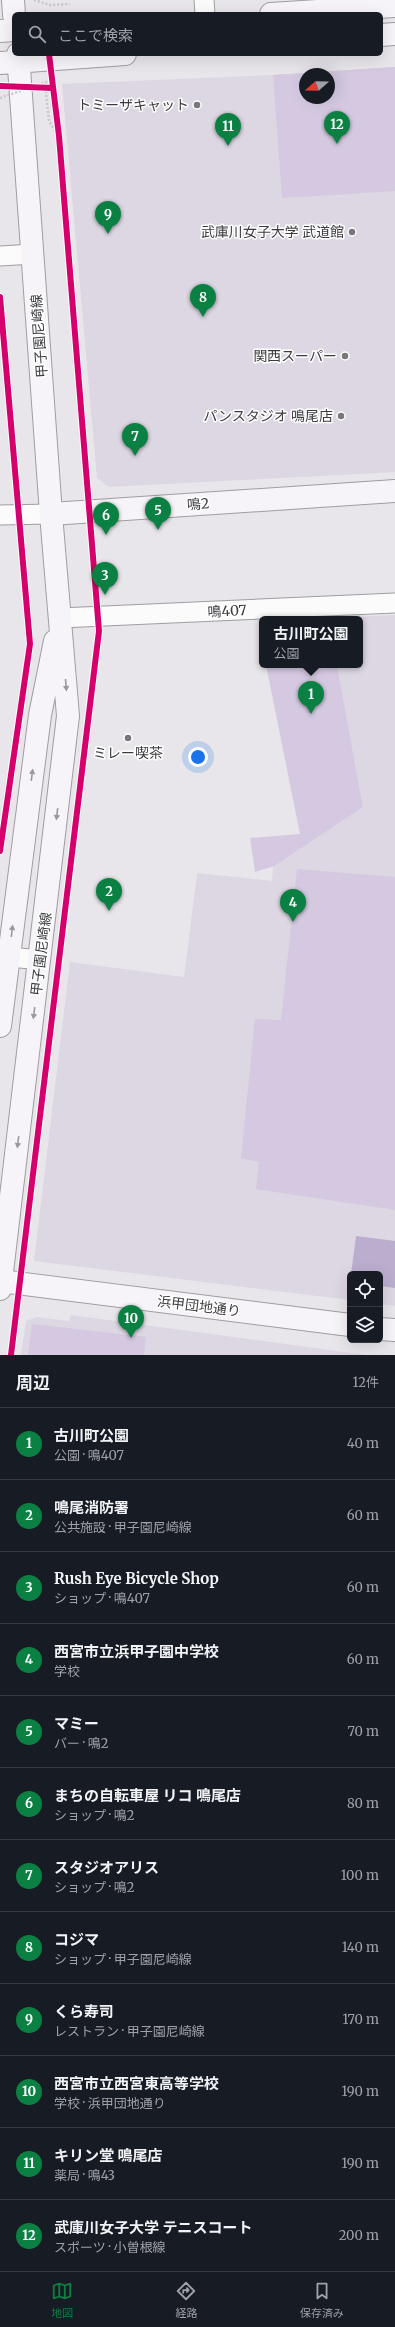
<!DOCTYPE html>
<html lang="ja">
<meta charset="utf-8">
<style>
body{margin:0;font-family:Merriweather,"Noto Sans JP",serif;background:#20242c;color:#f1f3f6}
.controls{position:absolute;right:12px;bottom:12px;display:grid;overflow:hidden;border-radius:6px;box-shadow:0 4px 16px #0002}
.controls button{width:36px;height:36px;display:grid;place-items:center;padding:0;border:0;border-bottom:1px solid #363941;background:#171b24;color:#f1f3f6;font:20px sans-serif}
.compass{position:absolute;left:299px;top:68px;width:36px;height:36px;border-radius:50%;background:#171b24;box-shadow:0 4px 16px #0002;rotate:250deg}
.you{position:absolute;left:198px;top:757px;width:14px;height:14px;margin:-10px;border:3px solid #fff;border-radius:50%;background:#1a73e8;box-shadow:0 0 0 6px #1a73e833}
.badge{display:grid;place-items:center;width:26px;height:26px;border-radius:50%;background:#0b8043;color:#fff;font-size:13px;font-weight:700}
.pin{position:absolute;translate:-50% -33px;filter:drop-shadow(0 1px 2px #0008)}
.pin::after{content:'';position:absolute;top:21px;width:14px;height:12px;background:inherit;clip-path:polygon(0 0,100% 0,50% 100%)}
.popup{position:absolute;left:259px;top:616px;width:104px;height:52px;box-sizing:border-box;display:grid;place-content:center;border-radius:6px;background:#171b24;filter:drop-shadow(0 1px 3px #0005);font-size:13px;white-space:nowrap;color:#9ea1a6}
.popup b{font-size:15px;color:#f1f3f6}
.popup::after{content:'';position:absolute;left:50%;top:100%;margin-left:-8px;border:8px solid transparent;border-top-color:#171b24}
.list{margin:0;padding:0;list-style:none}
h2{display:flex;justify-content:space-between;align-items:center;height:52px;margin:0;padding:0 16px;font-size:17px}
h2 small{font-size:13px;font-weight:400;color:#9ea1a6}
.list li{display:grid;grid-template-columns:26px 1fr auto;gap:12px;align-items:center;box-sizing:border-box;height:72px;padding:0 16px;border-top:1px solid #363941}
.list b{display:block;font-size:15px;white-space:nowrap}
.list p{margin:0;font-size:13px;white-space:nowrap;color:#9ea1a6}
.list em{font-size:13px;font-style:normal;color:#9ea1a6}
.icon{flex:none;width:22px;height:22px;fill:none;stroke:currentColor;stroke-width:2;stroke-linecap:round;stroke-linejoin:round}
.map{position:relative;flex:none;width:395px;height:1355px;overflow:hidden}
.search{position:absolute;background:#171b24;box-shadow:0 4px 16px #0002;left:12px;right:12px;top:12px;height:44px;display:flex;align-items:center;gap:10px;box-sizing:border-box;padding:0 14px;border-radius:6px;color:#9ea1a6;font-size:15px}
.sheet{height:916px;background:#171b24}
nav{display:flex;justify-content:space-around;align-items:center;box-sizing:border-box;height:56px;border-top:1px solid #363941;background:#171b24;font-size:11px;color:#9ea1a6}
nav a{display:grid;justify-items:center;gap:2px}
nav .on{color:#0b8043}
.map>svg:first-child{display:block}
.built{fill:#dcd7e2;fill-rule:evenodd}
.green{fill:#d4c9e1;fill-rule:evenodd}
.water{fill:#bbadce}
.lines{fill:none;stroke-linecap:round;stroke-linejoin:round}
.street-casing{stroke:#9e9da0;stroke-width:21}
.secondary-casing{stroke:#9e9da0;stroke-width:24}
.path{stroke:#c9c7ca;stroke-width:2.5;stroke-dasharray:2 2;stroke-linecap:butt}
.street{stroke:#fcfbfc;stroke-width:19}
.secondary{stroke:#f6f4f8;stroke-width:22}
.path-bridge{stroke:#c9c7ca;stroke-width:2.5;stroke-dasharray:2 2;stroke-linecap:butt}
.cycleway-casing{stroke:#fff;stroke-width:8}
.cycleway{stroke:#d6006c;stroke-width:6}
.oneway{fill:#9a989c}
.poi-dot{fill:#79777b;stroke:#fff;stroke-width:1.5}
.labels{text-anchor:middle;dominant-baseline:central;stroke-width:3;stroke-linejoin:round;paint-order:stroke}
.poi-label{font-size:14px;fill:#3d3b3f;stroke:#fff;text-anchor:end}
.street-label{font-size:14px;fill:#3d3b3f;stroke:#fff}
</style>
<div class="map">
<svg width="395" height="1355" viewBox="0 0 395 1355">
<rect width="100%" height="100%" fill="#e8e6eb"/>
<path class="built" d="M 395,67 L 395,472 L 109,487 L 97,478 L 62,84 L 273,75 ZM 305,74 L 329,74 L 329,98 L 305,98 Z
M 395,615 L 395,1306 L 380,1304 L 380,1274 L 350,1274 L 350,1300 L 34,1261 L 70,962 L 184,977 L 197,873 L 272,881 L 273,866 L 363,807 L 337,665 L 360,665 L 360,619 L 329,618 Z
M 71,1315 L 366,1355 L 21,1355 L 26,1321 L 37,1317 L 69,1321 Z"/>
<path class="green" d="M 395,67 L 395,191 L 282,198 L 273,75 ZM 305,74 L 329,74 L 329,98 L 305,98 Z
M 266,665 L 337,665 L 363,807 L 274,866 L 255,872 L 250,838 L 300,834 Z
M 297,869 L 395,877 L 395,1210 L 256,1189 L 259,1162 L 241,1158 L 255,1019 L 281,1020 Z
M 32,1324 L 146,1337 L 144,1355 L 28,1355 Z"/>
<path class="water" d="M 356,1236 L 395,1241 L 395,1288 L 380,1286 L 380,1274 L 351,1274 Z"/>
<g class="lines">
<g class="street-casing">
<path id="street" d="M 204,0 L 205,14
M 0,256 L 33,254
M 0,515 L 51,514
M 60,618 L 395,603
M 0,956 L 40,960"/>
</g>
<g class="secondary-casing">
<path id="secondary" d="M 13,0 L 14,15
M 271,14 L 395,6
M 0,31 L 14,30
M 381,35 L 395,34
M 0,63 L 125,54
M 51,514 L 395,491
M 0,1026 L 40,715 L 55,641
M 0,1281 L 350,1325
M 0,1289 L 68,716 L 51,514 L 18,54
M 380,1329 L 395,1330"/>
</g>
<path class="path" d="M 45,83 L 49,121 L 57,134
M 53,88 L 59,136 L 87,490
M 0,297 L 17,495
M 91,533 L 96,596
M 20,534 L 30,644 L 28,656
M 90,703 L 98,637
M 11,1355 L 17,1304"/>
<use href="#street" class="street"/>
<use href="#secondary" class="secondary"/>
<path class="path-bridge" d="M 34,0 L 50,5 L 70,4
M 0,98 L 52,80 L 45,54"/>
<g class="cycleway-casing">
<path id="cycleway" d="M 0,86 L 53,88
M 0,297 L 30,644 L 0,851
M 11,1355 L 99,631 L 59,136 L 49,54"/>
</g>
<use href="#cycleway" class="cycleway"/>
</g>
<defs><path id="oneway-solid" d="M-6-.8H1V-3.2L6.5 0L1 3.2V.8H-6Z"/></defs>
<g class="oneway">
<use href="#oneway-solid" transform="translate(66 685) rotate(85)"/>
<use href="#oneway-solid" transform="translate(32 775) rotate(-83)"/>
<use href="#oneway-solid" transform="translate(57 814) rotate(97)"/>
<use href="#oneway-solid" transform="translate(12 931) rotate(-83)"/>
<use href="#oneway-solid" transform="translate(34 1013) rotate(97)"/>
<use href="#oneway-solid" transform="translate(18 1142) rotate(97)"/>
</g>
<g class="poi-dot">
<circle cx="197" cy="105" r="4"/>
<circle cx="352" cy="232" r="4"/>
<circle cx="345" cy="356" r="4"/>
<circle cx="341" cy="416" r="4"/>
<circle cx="128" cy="738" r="4"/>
</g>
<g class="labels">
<g class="poi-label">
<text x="189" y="105">トミーザキャット</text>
<text x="344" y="232">武庫川女子大学 武道館</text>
<text x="337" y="356">関西スーパー</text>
<text x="333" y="416">パンスタジオ 鳴尾店</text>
<text x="128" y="753" text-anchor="middle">ミレー喫茶</text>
</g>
<g class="street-label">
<text transform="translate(39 336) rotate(-94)">甲子園尼崎線</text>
<text transform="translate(198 504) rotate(-4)">鳴2</text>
<text transform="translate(227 611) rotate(-3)">鳴407</text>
<text transform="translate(41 954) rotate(-83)">甲子園尼崎線</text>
<text transform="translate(199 1306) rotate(7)">浜甲団地通り</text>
</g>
</g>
</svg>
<div class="controls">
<button><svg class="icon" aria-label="locate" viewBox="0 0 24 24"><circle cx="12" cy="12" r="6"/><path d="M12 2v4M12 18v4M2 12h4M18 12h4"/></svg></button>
<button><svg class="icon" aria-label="layers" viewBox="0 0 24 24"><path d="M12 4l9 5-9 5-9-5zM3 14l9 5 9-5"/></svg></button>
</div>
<svg class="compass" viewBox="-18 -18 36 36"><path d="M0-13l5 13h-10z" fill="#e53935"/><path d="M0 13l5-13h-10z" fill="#9ea1a6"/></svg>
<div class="you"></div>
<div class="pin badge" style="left:311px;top:714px">1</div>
<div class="popup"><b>古川町公園</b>公園</div>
<div class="pin badge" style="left:109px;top:911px">2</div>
<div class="pin badge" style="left:105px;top:595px">3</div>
<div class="pin badge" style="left:293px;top:922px">4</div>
<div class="pin badge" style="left:158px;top:530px">5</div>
<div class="pin badge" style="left:106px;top:535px">6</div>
<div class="pin badge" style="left:135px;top:456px">7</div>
<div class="pin badge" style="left:203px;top:317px">8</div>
<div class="pin badge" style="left:108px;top:234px">9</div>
<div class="pin badge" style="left:131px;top:1338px">10</div>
<div class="pin badge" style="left:228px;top:146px">11</div>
<div class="pin badge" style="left:337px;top:144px">12</div>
<div class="search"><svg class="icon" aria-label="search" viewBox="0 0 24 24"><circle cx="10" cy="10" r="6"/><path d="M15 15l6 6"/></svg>ここで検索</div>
</div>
<section class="sheet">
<h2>周辺<small>12件</small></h2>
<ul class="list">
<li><span class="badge">1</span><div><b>古川町公園</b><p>公園 · 鳴407</p></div><em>40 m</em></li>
<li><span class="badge">2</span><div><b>鳴尾消防署</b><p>公共施設 · 甲子園尼崎線</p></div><em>60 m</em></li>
<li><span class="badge">3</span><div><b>Rush Eye Bicycle Shop</b><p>ショップ · 鳴407</p></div><em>60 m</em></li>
<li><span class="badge">4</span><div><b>西宮市立浜甲子園中学校</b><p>学校</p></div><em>60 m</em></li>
<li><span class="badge">5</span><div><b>マミー</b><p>バー · 鳴2</p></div><em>70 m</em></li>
<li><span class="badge">6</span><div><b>まちの自転車屋 リコ 鳴尾店</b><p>ショップ · 鳴2</p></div><em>80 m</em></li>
<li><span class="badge">7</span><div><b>スタジオアリス</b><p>ショップ · 鳴2</p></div><em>100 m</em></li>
<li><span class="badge">8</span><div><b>コジマ</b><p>ショップ · 甲子園尼崎線</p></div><em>140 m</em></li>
<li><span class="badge">9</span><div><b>くら寿司</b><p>レストラン · 甲子園尼崎線</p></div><em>170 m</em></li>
<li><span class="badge">10</span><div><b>西宮市立西宮東高等学校</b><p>学校 · 浜甲団地通り</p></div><em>190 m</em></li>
<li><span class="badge">11</span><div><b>キリン堂 鳴尾店</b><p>薬局 · 鳴43</p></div><em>190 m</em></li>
<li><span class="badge">12</span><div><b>武庫川女子大学 テニスコート</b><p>スポーツ · 小曽根線</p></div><em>200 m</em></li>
</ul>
</section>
<nav>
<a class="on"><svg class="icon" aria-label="map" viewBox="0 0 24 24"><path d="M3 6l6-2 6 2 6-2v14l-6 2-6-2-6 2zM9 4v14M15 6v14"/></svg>地図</a>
<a><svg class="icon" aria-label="directions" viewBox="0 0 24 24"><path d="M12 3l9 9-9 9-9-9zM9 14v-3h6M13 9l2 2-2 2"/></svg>経路</a>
<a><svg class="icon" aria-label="saved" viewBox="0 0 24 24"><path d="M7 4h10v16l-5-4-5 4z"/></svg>保存済み</a>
</nav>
